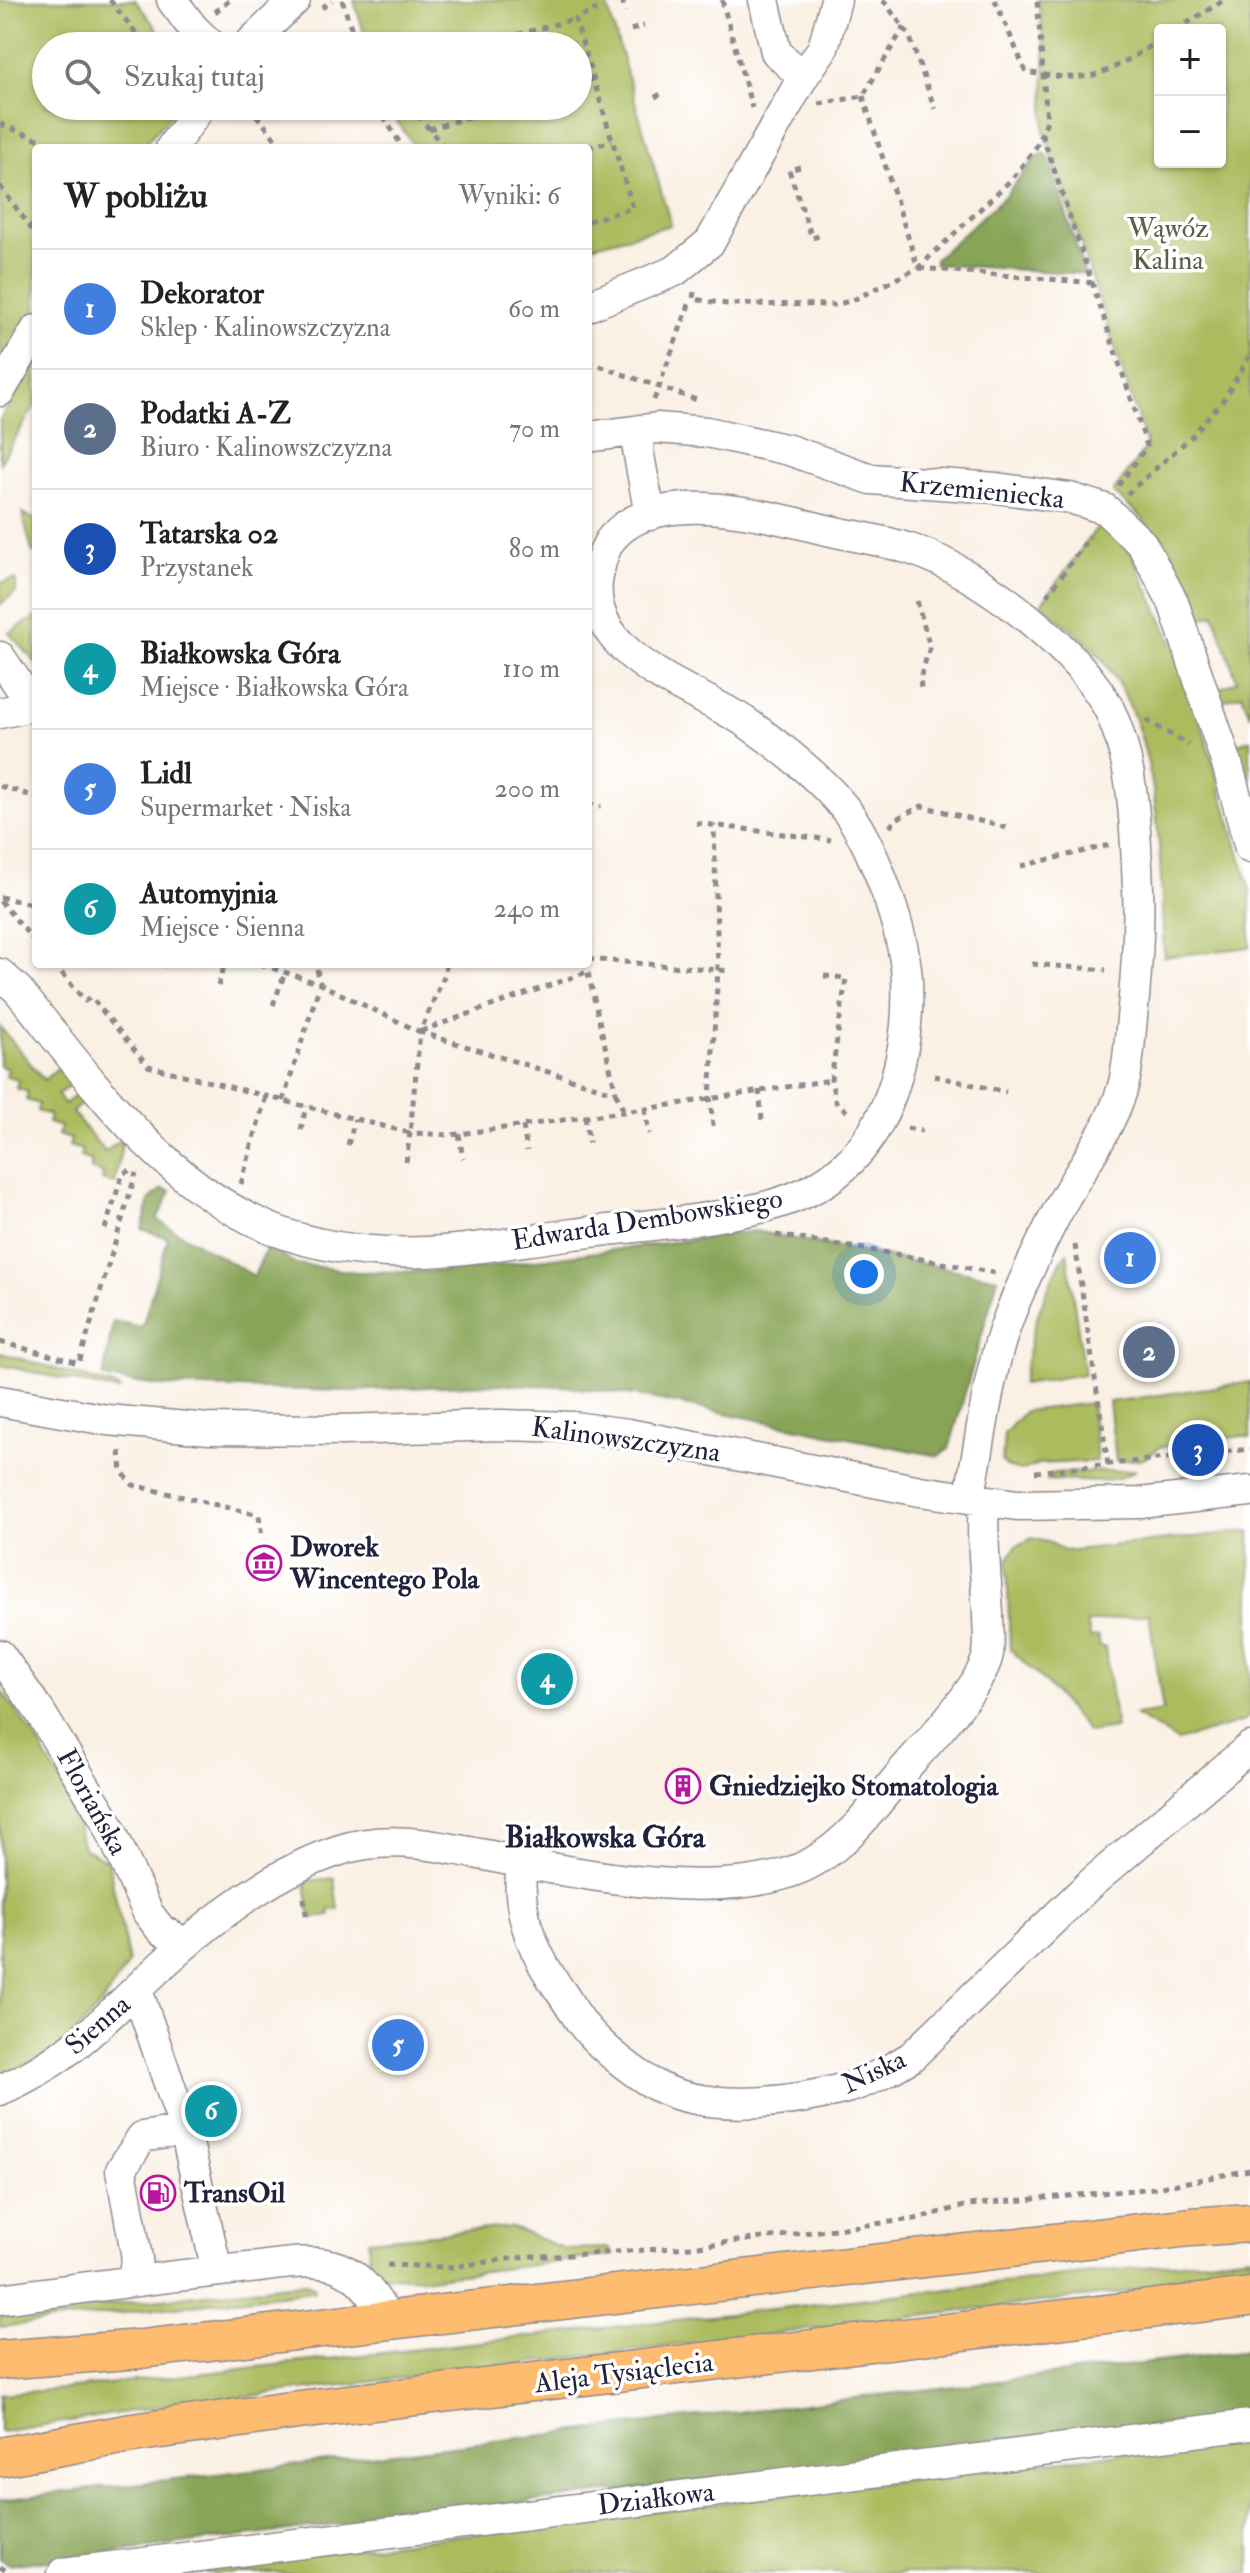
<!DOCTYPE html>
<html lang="pl">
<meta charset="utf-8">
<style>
body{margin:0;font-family:"IM FELL Double Pica",serif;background:#f2f2f2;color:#222}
.controls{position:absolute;right:24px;top:24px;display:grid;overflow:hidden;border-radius:8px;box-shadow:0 2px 6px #0004}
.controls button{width:72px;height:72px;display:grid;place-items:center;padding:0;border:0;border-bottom:2px solid #e0e0e0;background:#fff;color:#222;font:40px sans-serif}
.you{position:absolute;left:864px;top:1274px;width:28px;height:28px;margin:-20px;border:6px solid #fff;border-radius:50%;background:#1a73e8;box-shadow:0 0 0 12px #1a73e833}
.badge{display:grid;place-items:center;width:52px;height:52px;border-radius:50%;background:#b5179e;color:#fff;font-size:26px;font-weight:700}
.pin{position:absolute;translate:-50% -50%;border:4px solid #fff;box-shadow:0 2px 8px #0006}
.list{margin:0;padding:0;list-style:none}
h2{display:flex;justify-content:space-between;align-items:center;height:104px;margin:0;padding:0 32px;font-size:34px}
h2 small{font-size:26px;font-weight:400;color:#767676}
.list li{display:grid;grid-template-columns:52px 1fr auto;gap:24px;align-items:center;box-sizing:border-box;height:120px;padding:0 32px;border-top:2px solid #e0e0e0}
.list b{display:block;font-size:30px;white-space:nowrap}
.list p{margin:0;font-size:26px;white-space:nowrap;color:#767676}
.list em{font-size:26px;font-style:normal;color:#767676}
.icon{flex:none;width:44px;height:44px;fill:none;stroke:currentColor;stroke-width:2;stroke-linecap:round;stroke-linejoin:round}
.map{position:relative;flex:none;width:1250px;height:2573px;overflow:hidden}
.search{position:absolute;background:#fff;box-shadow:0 2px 6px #0004;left:32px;top:32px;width:560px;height:88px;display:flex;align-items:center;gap:20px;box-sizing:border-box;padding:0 28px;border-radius:44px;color:#767676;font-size:30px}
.panel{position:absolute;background:#fff;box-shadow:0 2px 6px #0004;left:32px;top:144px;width:560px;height:824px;border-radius:8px}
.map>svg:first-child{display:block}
.green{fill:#abbc5f;stroke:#666f4d;stroke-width:2;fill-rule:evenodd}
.forest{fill:#88a456;stroke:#556348;stroke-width:2}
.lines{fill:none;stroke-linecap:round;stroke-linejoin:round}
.minor-casing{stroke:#8e898f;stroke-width:33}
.major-casing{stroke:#8e898f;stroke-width:41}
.path{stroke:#8e898f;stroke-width:5;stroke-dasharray:6 6;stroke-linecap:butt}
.minor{stroke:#fff;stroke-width:30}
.major{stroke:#febc70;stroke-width:38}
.labels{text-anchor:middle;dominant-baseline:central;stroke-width:7;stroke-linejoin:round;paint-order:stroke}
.park-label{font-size:28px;fill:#596049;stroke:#fff}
.street-label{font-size:28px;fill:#22223b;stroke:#fff}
.poi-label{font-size:28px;font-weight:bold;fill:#22223b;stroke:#fff;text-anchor:start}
.neighbourhood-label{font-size:30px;font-weight:bold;fill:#22223b;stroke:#fff}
</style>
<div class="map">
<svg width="1250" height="2573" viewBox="0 0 1250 2573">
<rect width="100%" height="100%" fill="#fff"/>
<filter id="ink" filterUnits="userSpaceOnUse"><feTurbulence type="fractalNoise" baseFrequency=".0125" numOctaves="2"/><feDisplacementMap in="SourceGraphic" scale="16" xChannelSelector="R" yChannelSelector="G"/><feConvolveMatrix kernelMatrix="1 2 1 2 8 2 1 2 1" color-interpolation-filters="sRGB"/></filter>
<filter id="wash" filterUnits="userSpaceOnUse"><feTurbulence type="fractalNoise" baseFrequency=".006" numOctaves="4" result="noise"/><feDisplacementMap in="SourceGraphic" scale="32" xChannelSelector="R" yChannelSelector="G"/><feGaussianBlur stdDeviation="1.8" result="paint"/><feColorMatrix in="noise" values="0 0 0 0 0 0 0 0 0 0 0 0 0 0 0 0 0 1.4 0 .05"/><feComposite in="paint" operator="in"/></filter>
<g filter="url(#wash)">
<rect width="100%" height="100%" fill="#faf0e3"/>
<path class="green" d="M 0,0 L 135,0 L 170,46 L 46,46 L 46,106 L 179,106 L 141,148 L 36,148 L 36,310 L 14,333 L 0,366 Z
M 354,0 L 608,0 L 607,5 L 671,225 L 588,247 L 588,148 L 416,148 L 389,110 L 387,106 L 578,106 L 578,46 L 368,46 Z
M 1038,0 L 1250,0 L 1250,716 L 1242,694 L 1222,701 L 1218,689 L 1237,681 L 1214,614 L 1194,621 L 1173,567 L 1142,518 L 1113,492 L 1147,446 L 1044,132 L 1045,52 ZM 1160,30 L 1220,30 L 1220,162 L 1160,162 Z
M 36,363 L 36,404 L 0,463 L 0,419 Z
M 22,513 L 36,520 L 36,553 L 32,551 Z
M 1101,522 L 1133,556 L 1187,675 L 1250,889 L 1250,947 L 1164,957 C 1159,860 1165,736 1100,657 C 1084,637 1060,621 1041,604 Z
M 16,579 L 16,592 L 0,605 L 0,583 Z
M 36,617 L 36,663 L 9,633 Z
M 1250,740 L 1250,795 L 1235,745 Z
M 0,1027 L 44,1080 L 61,1065 L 75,1081 L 57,1095 L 65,1104 L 83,1089 L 89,1097 L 72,1112 L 105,1152 L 123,1138 L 115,1184 L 102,1180 L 103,1173 L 90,1169 L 92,1161 L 80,1157 L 82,1150 L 69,1146 L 71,1139 L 58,1135 L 61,1127 L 48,1123 L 50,1115 L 37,1111 L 39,1104 L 26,1100 L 28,1092 L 16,1088 L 18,1080 L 6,1076 L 8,1069 L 0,1066 Z
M 1067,1252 L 1084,1374 L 1022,1384 C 1031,1335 1040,1294 1067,1252 Z
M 1,1353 L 120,1388 L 119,1391 L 0,1365 Z
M 1250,1382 L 1250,1438 L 1243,1436 L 1160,1447 L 1144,1459 L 1116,1461 L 1109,1402 Z
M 1091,1403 L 1097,1461 L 1038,1464 L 1021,1471 L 1009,1468 L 1002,1462 L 1004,1434 L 1025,1411 Z
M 1135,1470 C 1118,1485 1071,1481 1047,1480 L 1053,1473 Z
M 1250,1531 L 1250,1714 L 1245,1721 L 1177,1741 L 1135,1715 L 1163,1711 L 1149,1614 L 1087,1623 L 1090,1638 L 1098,1637 L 1100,1647 L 1105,1647 L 1116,1728 L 1088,1732 L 1046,1683 L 1010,1649 L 1007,1561 L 1016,1546 L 1032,1538 L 1051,1543 L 1064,1551 Z
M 0,1689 L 35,1737 L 71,1800 L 83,1848 L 108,1861 L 129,1962 L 100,2006 L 58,2050 L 0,2077 Z
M 334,1878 L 338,1909 L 329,1910 L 330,1915 L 310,1918 L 305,1881 Z
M 510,2227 L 565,2249 L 610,2248 L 613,2255 L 429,2278 L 370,2275 L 368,2240 Z
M 1250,2255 L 1250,2277 L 158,2407 L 0,2432 L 0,2394 L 64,2389 Z
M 306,2283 L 313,2286 L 314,2291 L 0,2327 L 0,2317 Z
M 1250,2437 L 1250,2573 L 157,2573 Z"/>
<path class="forest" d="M 1044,153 L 1049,159 L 1085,274 L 935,264 L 935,259 L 1004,197 L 1035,158 Z
M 162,1189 L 171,1191 L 157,1220 L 254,1276 L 267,1247 L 296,1264 L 356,1272 L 455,1271 L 755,1231 L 998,1278 L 949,1449 L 938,1456 L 635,1395 L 562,1386 L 485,1384 L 351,1391 L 158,1386 L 103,1378 L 113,1321 L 142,1327 L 168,1238 L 142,1229 L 150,1199 Z
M 1250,2351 L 1250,2414 L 8,2565 L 0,2559 L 0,2500 Z"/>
</g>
<g filter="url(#ink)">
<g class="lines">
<g class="minor-casing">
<path id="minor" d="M 172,0 L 193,28 L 212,46
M 247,46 L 295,0
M 803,77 L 823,48 L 836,0
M 171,148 L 201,106
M 588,306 L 675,271 L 710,242 L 803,77 L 776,52 L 764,0
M 0,391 L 36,330
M 640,430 L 638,450 L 650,515
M 588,437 L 657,428 L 707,432 L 789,450 L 871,479 L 996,488 L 1070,498 L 1105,509 L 1142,544 L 1173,602 L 1228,767 L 1250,848
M 0,657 L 33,706
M 0,713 L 36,705
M 0,974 L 18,990 C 89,1078 158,1179 265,1226 C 303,1243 345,1250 387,1252 C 450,1255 512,1242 574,1234 C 636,1226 700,1222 760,1208 C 790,1201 821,1188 844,1167 C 894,1122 910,1044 907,979 C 904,932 873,841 842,805 C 816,774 780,746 747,723 C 696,689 589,659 597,582 C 599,568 603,549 612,538 C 657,485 764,515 822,529 C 852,536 884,540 913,550 C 978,571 1087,654 1113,718 C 1135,772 1135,830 1138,887 C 1140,935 1136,981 1131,1028 C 1129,1048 1128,1071 1122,1090 C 1109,1130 1083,1165 1063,1201 C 1044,1237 1025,1276 1010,1314 C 987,1372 982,1438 969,1498
M 0,1401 L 107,1420 L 209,1429 L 342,1430 L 501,1425 L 573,1427 L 628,1434 L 920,1491 L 1017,1505 L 1140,1503 L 1250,1491
M 0,1655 L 40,1712 L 107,1822 L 148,1913 L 161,1930 L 186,1944
M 522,1862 C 515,1910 533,1954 561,1992 C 570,2005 578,2020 589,2032 C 606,2051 633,2072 655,2085 C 705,2113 792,2103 846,2088 C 869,2082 891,2069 911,2057 L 1088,1886 L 1250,1747
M 137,1990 L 185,2130 L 217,2271
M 0,2090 C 71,2060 107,2016 162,1965 C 213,1918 274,1871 340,1850 C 388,1834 437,1846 485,1855 C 573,1873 732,1908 813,1862 C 850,1841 876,1804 902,1772 C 926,1744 981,1688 988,1654 C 990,1641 988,1627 988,1614 C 986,1576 981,1539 984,1501
M 132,2281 L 137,2258 L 121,2170 L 142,2137 L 185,2130
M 0,2299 C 83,2288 166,2276 249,2268 C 277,2265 314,2257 340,2268 C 364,2278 375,2300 390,2320
M 63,2573 L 1250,2425"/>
</g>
<g class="major-casing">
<path id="major" d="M 0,2360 L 141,2349 L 1191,2227 L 1250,2223
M 0,2457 L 132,2433 L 290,2411 L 1250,2297"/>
</g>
<path class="path" d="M 110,0 L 146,46
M 342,0 L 357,46
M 622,0 L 625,12
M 722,0 L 752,108
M 883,0 L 909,35 L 935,109
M 995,0 L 1026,72 C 1043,75 1076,80 1094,75 C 1117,69 1140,52 1160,40
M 322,8 L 332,0
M 215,12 L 230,0
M 631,30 L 644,26
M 1176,30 L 1224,0
M 477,46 L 486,43
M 487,46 L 486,43 L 575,19
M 578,84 L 593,79
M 863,96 L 918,268
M 655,97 L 666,92
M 819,104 L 863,96 L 904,27
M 249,106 L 278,142
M 377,106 L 403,148
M 410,106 L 445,148
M 0,124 L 61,148
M 429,129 L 507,106
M 1042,134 L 1147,446 L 1118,486
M 588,148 L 612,141
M 800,167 L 789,170 L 812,238 L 823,235
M 0,186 L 36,235
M 588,221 L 633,208 L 575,19 L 595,11 L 592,0
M 919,268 L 1094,283
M 694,292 L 693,299 L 727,304 L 835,305 L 853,300 L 918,268 L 1013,178 L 1036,147 L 1047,121 L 1037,0
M 588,362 L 697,400
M 654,400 L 691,299
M 1127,494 L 1190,438 L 1224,399 L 1250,355
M 1047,596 L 1090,536
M 917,601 L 930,647 L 920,678 L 921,688
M 1146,720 L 1189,745
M 0,786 L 36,797
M 588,803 L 601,807
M 696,823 L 831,840
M 890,827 L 896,819 L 922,806 L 1011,829
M 1021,866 L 1110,845
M 0,897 L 36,905
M 0,901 L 36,943
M 588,959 L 731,971
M 54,964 L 85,1001 L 91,997 L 148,1066 L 410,1133 L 420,1032 L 320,984 L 260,964
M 446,964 L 445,974 L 420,1032 L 616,1093 L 586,964
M 1032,964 L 1106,970
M 162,967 L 164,964
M 824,976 L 846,978 L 831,1080 L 836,1102 L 851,1115
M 218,986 L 225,964
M 273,1005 L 285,973
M 421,1031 L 587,972
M 934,1076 L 1006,1092
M 759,1090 L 762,1120
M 616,1093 L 624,1112
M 283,1101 L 320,984 L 316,964
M 645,1109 L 649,1134
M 585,1117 L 589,1143
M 523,1126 L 527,1151
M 713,1126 L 710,1097 L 718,970 L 714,825
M 907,1128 L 922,1131
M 301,1130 L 306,1106
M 459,1134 L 463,1159
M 348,1145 L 355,1119
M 406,1162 L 410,1133 L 451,1135 L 645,1109 L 831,1080
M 241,1184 L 266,1096
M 105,1229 L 123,1173 L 134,1169
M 776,1235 L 895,1254 L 995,1273
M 1075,1245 L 1108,1465
M 0,1342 L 79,1363 L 136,1173
M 120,1451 L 122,1472 L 133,1485 L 259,1515 L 262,1537
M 1035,1472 L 1250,1449
M 304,1898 L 307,1920
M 387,2265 L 451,2267 L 530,2256 L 555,2256 L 690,2247 L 915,2219 L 968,2205 L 1156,2188 L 1250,2170
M 0,2567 L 10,2573"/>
<use href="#minor" class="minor"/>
<use href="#major" class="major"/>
</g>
</g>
<defs>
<g id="museum-ring" transform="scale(1.8)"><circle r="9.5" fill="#fff" stroke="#b5179e" stroke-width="1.5"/><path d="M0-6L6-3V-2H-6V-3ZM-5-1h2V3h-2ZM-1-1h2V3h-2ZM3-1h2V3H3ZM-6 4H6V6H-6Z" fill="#b5179e"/></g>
<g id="building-ring" transform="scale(1.8)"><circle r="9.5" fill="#fff" stroke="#b5179e" stroke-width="1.5"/><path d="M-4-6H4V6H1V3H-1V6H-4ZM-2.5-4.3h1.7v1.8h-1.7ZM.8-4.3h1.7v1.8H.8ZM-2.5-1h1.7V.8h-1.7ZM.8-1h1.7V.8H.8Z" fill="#b5179e"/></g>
<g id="fuel-ring" transform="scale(1.8)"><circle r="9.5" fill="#fff" stroke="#b5179e" stroke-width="1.5"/><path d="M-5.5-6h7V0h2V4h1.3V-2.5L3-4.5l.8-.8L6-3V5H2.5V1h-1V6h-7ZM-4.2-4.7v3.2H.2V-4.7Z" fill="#b5179e"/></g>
</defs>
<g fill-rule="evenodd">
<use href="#museum-ring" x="264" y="1563"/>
<use href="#building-ring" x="683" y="1786"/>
<use href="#fuel-ring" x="158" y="2193"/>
</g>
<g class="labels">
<g class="park-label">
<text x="1168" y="228">Wąwóz<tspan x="1168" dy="32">Kalina</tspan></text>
</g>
<g class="street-label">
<text transform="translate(982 491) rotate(6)">Krzemieniecka</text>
<text transform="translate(647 1220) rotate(-9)">Edwarda Dembowskiego</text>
<text transform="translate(626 1440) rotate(8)">Kalinowszczyzna</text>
<text transform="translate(92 1802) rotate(61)">Floriańska</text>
<text transform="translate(98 2025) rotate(-41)">Sienna</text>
<text transform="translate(874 2072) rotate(-25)">Niska</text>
<text transform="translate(624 2373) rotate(-7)">Aleja Tysiąclecia</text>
<text transform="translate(656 2499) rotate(-7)">Działkowa</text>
</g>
<g class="poi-label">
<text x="290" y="1547">Dworek<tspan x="290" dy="32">Wincentego Pola</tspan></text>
<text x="709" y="1786">Gniedziejko Stomatologia</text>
<text x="184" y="2193">TransOil</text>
</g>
<g class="neighbourhood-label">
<text x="605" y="1837">Białkowska Góra</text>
</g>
</g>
</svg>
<div class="controls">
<button>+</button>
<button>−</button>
</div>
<div class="you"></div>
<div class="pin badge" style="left:1130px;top:1258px;background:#3f7fe0">1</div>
<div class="pin badge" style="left:1149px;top:1352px;background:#5c6f8a">2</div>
<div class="pin badge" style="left:1198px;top:1450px;background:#1a4fb4">3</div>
<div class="pin badge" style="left:547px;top:1679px;background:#0f9aa8">4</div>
<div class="pin badge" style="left:398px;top:2045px;background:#3f7fe0">5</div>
<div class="pin badge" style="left:211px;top:2111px;background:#0f9aa8">6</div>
<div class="search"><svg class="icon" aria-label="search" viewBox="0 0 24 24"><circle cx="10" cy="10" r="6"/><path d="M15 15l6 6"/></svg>Szukaj tutaj</div>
<section class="panel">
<h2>W pobliżu<small>Wyniki: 6</small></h2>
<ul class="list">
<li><span class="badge" style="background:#3f7fe0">1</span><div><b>Dekorator</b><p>Sklep · Kalinowszczyzna</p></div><em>60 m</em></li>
<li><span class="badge" style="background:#5c6f8a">2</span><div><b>Podatki A-Z</b><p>Biuro · Kalinowszczyzna</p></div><em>70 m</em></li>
<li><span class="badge" style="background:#1a4fb4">3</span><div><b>Tatarska 02</b><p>Przystanek</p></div><em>80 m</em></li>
<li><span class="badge" style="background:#0f9aa8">4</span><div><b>Białkowska Góra</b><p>Miejsce · Białkowska Góra</p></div><em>110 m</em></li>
<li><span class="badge" style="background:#3f7fe0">5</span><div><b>Lidl</b><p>Supermarket · Niska</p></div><em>200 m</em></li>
<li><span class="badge" style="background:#0f9aa8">6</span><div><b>Automyjnia</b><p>Miejsce · Sienna</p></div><em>240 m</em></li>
</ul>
</section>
</div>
